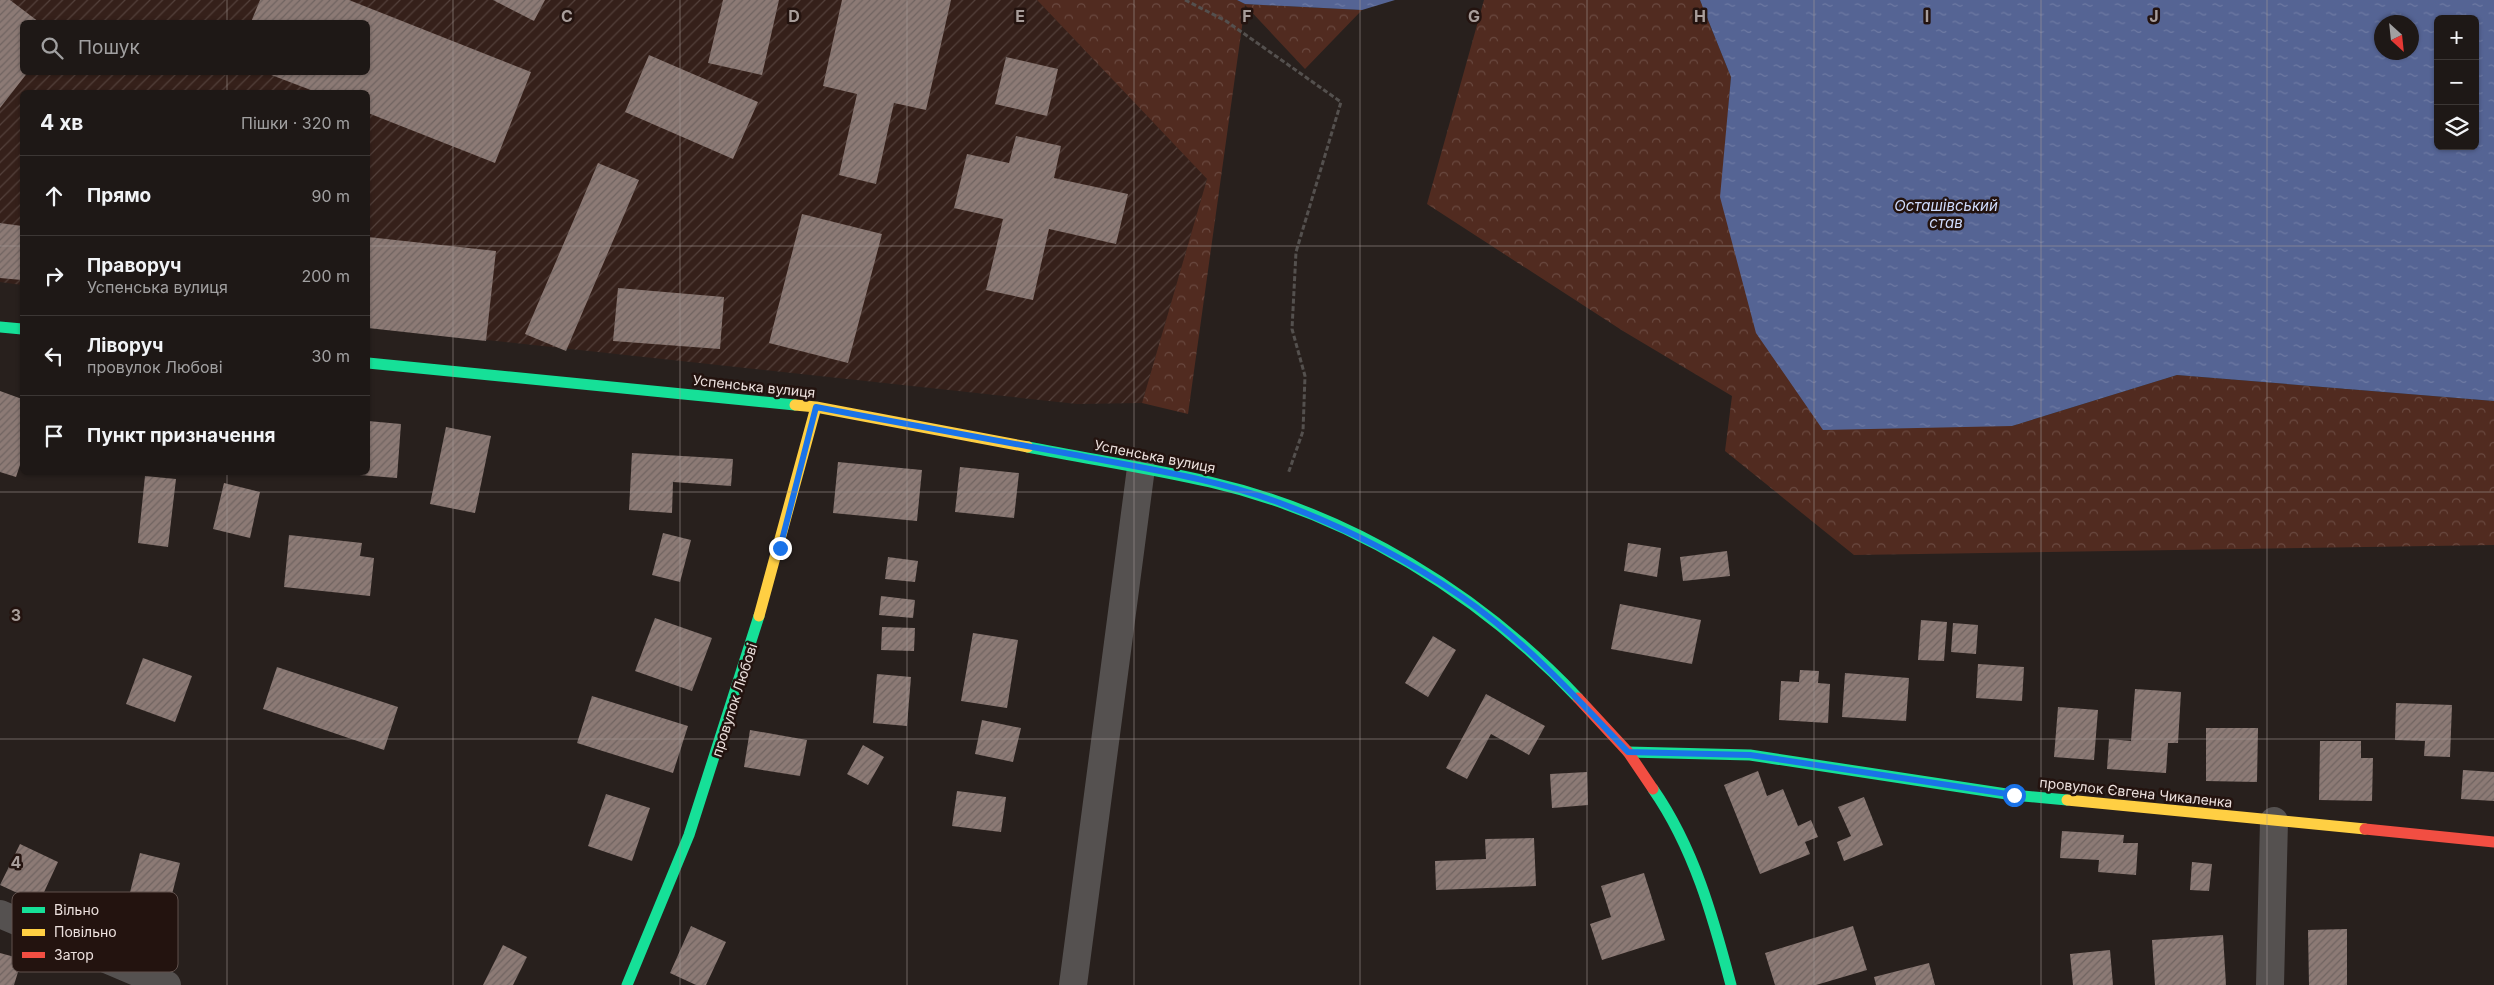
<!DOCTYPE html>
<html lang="uk">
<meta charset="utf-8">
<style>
body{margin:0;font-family:Inter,sans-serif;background:#2b2523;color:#f1f3f6}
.controls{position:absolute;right:15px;top:15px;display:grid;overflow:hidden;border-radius:8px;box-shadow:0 1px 4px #0004}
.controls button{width:45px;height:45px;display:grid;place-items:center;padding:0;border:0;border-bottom:1px solid #3c3735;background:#1e1816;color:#f1f3f6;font:25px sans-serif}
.compass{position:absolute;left:2374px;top:15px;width:45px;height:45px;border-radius:50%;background:#1e1816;box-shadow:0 1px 4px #0004;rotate:153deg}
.stop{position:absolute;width:15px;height:15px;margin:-11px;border:4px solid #1a73e8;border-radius:50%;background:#fff}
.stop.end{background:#1a73e8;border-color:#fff;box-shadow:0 1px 5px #0008}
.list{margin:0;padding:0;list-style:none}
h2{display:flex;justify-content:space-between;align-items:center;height:65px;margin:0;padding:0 20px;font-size:21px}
h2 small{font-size:16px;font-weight:400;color:#a1a0a1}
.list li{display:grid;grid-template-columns:32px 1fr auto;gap:15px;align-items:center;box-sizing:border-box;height:80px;padding:0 20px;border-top:1px solid #3c3735}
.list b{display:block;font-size:19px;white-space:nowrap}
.list p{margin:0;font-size:16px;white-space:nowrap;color:#a1a0a1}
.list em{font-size:16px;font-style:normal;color:#a1a0a1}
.icon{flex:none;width:28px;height:28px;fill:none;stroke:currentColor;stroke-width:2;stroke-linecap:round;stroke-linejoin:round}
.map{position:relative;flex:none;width:2494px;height:985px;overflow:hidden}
.search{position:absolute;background:#1e1816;box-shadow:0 1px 4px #0004;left:20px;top:20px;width:350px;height:55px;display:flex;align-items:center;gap:12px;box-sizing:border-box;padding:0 18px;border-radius:8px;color:#a1a0a1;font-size:19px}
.panel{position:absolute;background:#1e1816;box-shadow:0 1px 4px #0004;left:20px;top:90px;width:350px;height:385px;border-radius:8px}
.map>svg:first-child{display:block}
.industrial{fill:url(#industrial-furrows);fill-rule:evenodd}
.forest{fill:url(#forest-crowns)}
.water{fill:url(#water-ripples);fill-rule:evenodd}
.building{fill:url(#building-hatch)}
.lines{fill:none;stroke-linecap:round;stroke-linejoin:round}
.path{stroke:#54504e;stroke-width:3;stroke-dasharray:5 2.5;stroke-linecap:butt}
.street{stroke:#555150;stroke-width:28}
.fast{stroke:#16e098;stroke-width:11}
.slow{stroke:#ffcf43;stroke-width:11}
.jam{stroke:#f24e42;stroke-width:11}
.route{stroke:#1a73e8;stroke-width:6}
.grid{fill:none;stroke:#a89d9a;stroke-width:1;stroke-opacity:0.55}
.labels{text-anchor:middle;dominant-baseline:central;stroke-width:5;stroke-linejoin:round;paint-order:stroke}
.street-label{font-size:14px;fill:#ede1de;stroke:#23130f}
.water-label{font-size:15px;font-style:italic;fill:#d0dcfd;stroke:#23130f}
.key{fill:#23130f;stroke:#60514d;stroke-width:1}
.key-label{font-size:14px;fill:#ede1de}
.grid-label{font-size:16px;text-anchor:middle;font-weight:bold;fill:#a89d9a;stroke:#23130f;stroke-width:5;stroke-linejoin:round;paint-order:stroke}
</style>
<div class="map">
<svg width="2494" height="985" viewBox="0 0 2494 985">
<defs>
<pattern id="industrial-furrows" width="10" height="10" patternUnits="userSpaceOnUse" patternTransform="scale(1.25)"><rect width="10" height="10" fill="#35201a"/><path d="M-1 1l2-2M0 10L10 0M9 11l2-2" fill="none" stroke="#53403b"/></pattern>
<pattern id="forest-crowns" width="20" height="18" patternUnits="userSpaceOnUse" patternTransform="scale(1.25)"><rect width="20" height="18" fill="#512b20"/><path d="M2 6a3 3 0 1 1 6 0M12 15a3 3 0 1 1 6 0" fill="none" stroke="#6a4940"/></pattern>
<pattern id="water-ripples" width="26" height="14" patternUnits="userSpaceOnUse" patternTransform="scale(1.25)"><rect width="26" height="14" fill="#556494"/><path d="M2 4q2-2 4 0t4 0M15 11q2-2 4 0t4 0" fill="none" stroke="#6e7aa3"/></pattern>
<pattern id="building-hatch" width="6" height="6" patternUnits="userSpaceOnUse" patternTransform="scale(1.25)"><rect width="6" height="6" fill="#8c7a75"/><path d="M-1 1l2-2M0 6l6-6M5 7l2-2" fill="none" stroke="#706461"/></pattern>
</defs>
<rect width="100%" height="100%" fill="#28201d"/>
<path class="industrial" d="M 0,0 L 1037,0 L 1207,179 L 1142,403 L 1077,404 L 368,327 L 368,92 L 22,92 L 22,285 L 0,282 ZM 22,22 L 368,22 L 368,72 L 22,72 Z"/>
<path class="forest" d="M 1037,0 L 1237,0 L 1245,4 L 1362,10 L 1305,69 L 1245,5 L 1188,414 L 1142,403 L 1207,179 Z
M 1484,0 L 1700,0 L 1731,77 L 1721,197 L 2012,426 L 2177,375 L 2494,401 L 2494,545 L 1854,555 L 1725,451 L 1732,396 L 1623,331 L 1427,204 Z"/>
<path class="water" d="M 1237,0 L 1395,0 L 1362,10 L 1245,4 Z
M 1700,0 L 2494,0 L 2494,401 L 2177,375 L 2012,426 L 1823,430 L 1756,333 L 1720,197 L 1731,77 ZM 2438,19 L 2475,19 L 2475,146 L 2438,146 ZM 2382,22 L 2412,22 L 2412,52 L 2382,52 Z"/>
<path class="building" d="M 0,0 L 10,0 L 39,22 L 22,22 L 22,72 L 28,72 L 0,108 Z
M 260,0 L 349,0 L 531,72 L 495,163 L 368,113 L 368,92 L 316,92 L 266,73 L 368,72 L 368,22 L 251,22 Z
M 493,0 L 545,0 L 534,21 Z
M 723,0 L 779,0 L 762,75 L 708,63 Z
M 842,0 L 951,0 L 926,110 L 894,103 L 876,184 L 839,175 L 857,94 L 823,86 Z
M 649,55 L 758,102 L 733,159 L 625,112 Z
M 1006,57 L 1058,69 L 1047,116 L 995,104 Z
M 1016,136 L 1061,146 L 1054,178 L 1128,194 L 1116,244 L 1049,229 L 1033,300 L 986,290 L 1003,219 L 954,208 L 967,154 L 1009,163 Z
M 598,163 L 639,180 L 566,351 L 525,334 Z
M 802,214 L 882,234 L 848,363 L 769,343 Z
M 0,223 L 22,226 L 22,280 L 0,278 Z
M 368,237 L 496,251 L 486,341 L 368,328 Z
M 618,288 L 724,297 L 720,349 L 613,341 Z
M 0,391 L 22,399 L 22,459 L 16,477 L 0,472 Z
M 368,421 L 401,424 L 397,478 L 347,474 L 368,472 Z
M 446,427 L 491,436 L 475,513 L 430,504 Z
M 632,453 L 733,459 L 731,486 L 673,482 L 672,513 L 629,510 Z
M 838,462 L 922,470 L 917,521 L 833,513 Z
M 960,467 L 1019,473 L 1014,518 L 955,512 Z
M 145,476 L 176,479 L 168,547 L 138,543 Z
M 224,483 L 260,492 L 250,538 L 213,529 Z
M 663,533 L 691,540 L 680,582 L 652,575 Z
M 289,535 L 362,543 L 360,556 L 374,558 L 370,596 L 284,587 Z
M 1628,543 L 1661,548 L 1657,577 L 1624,571 Z
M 1727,551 L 1730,576 L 1683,581 L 1680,557 Z
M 888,557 L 918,561 L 915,582 L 885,579 Z
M 881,596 L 915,600 L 913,618 L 879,615 Z
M 1620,604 L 1701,620 L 1692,664 L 1611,649 Z
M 655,618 L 712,638 L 692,691 L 635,671 Z
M 1921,620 L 1947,622 L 1944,661 L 1918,660 Z
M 1953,623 L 1978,625 L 1976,654 L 1951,652 Z
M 882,627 L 915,628 L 914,651 L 881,650 Z
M 973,633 L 1018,640 L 1007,708 L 961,701 Z
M 1433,636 L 1456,650 L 1428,697 L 1405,683 Z
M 143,658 L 192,676 L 175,722 L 126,704 Z
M 1978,664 L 2024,667 L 2022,701 L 1976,698 Z
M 277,667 L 398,707 L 384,750 L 263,709 Z
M 1800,670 L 1819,671 L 1818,683 L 1830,684 L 1828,723 L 1779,720 L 1781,681 L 1799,682 Z
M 1845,673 L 1909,678 L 1906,721 L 1842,717 Z
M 877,674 L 911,677 L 907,726 L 873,723 Z
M 2135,689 L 2181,692 L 2178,743 L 2168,743 L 2166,773 L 2107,769 L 2109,739 L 2131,741 Z
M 1486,694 L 1545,726 L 1529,755 L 1491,734 L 1467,779 L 1446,768 Z
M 592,696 L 688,726 L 673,773 L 577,743 Z
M 2396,703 L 2452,705 L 2450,757 L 2424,756 L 2425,741 L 2395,740 Z
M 2058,707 L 2098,710 L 2094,760 L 2054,757 Z
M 982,720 L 1021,728 L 1013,762 L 975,754 Z
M 2206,728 L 2258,728 L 2257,782 L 2206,781 Z
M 750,730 L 807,740 L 800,776 L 744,767 Z
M 2320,741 L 2361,741 L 2361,758 L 2373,758 L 2372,801 L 2319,800 Z
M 863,745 L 884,757 L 868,785 L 847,774 Z
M 2463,770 L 2494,772 L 2494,801 L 2461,799 Z
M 1758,771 L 1767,796 L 1783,789 L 1798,826 L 1811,820 L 1818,837 L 1805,842 L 1810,854 L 1760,874 L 1724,785 Z
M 1587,772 L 1588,805 L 1552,808 L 1550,774 Z
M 957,791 L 1006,797 L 1001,832 L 952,826 Z
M 606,794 L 650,808 L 632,861 L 588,846 Z
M 1864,797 L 1883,845 L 1844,861 L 1837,842 L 1851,836 L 1838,807 Z
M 2062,831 L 2124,835 L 2123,843 L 2138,843 L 2136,875 L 2098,872 L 2099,860 L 2060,858 Z
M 1534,838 L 1536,886 L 1436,890 L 1435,861 L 1486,859 L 1485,839 Z
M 20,844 L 58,862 L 39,903 L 0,885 Z
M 140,853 L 180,863 L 167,914 L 127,904 Z
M 2192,862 L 2212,864 L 2209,891 L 2190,890 Z
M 1644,873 L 1665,940 L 1602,960 L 1590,924 L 1611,917 L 1601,886 Z
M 691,926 L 726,942 L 706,985 L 696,985 L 670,973 Z
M 1853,926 L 1867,970 L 1816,985 L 1775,985 L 1765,953 Z
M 2347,929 L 2347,985 L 2309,985 L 2308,930 Z
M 2223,935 L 2226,985 L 2155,985 L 2152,940 Z
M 503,945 L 527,957 L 513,985 L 483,985 Z
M 2110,950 L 2113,985 L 2073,985 L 2070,954 Z
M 0,953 L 22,959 L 14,985 L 0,985 Z
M 1929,963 L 1935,985 L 1876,985 L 1874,977 Z"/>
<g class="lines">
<path class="path" d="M 1185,0 L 1226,21 L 1341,102 L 1296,252 L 1292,329 L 1305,376 L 1303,431 L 1288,474"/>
<path class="street" d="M 0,914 L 167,985
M 1073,985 L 1141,468
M 2270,985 L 2274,821"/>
<path class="fast" d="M 0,327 L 22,329
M 368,363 L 795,405
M 1028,447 C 1088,459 1150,468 1210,482 C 1350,514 1480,594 1578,698
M 1628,752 L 1750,755 L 2013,795 L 2067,800
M 1653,789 C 1694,848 1713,917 1731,985
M 627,985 L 689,835 L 759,616"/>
<path class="slow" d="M 795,405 L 816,407 L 1028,447
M 759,616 L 816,407
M 2067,800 L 2365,829"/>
<path class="jam" d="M 1578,698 L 1628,752 L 1653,789
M 2365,829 L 2494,842"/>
</g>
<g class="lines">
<path class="route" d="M 780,548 L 816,407 C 904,424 992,440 1081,456 C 1147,469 1216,479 1280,503 C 1344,527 1405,558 1462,597 C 1524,640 1576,697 1628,752 L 1750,755 L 2014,795"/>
</g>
<path class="grid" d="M 227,0 L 227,22M 453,0 L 453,985M 680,0 L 680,985M 907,0 L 907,985M 1134,0 L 1134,985M 1360,0 L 1360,985M 1587,0 L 1587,985M 1814,0 L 1814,985M 2041,0 L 2041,985M 2267,0 L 2267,985M 227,72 L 227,92M 0,246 L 22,246M 368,246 L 2494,246M 227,472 L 227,985M 0,492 L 2494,492M 0,739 L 2494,739"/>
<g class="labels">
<g class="street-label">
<text transform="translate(754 386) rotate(6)">Успенська вулиця</text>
<text transform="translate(1155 456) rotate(11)">Успенська вулиця</text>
<text transform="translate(734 700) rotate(-72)">провулок Любові</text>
<text transform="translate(2136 792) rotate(6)">провулок Євгена Чикаленка</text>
</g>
<g class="water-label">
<text x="1946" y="205">Осташівський<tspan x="1946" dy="17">став</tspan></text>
</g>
</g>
<rect x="12" y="892" width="166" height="80" rx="8" class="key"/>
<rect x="22" y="907" width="23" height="6" fill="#16e098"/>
<rect x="22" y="929" width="23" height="7" fill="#ffcf43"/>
<rect x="22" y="952" width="23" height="6" fill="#f24e42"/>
<g class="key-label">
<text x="54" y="915">Вільно</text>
<text x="54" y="937">Повільно</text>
<text x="54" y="960">Затор</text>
</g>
<g class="grid-label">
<text x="567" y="22">C</text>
<text x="794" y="22">D</text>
<text x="1020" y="22">E</text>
<text x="1247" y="22">F</text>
<text x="1474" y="22">G</text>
<text x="1700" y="22">H</text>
<text x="1927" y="22">I</text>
<text x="2154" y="22">J</text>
<text x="16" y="621">3</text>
<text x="16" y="868">4</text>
</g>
</svg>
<div class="controls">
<button>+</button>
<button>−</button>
<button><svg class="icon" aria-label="layers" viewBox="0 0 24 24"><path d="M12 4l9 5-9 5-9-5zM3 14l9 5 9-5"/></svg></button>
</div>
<svg class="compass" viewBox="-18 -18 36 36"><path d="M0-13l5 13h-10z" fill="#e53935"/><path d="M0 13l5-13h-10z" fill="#a1a0a1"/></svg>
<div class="stop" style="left:2014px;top:795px"></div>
<div class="stop end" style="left:780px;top:548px"></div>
<div class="search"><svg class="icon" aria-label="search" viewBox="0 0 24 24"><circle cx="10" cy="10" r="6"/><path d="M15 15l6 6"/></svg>Пошук</div>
<section class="panel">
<h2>4 хв<small>Пішки · 320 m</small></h2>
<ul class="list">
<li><svg class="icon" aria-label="ahead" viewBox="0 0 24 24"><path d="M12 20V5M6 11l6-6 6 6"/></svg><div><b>Прямо</b></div><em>90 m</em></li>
<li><svg class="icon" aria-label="right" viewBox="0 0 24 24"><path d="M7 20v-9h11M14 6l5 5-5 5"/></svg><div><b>Праворуч</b><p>Успенська вулиця</p></div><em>200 m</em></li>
<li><svg class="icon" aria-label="left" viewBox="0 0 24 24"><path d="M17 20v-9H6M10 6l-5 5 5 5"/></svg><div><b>Ліворуч</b><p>провулок Любові</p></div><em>30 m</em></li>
<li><svg class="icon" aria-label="arrive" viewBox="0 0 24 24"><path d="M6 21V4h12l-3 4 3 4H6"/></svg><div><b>Пункт призначення</b></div></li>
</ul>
</section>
</div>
